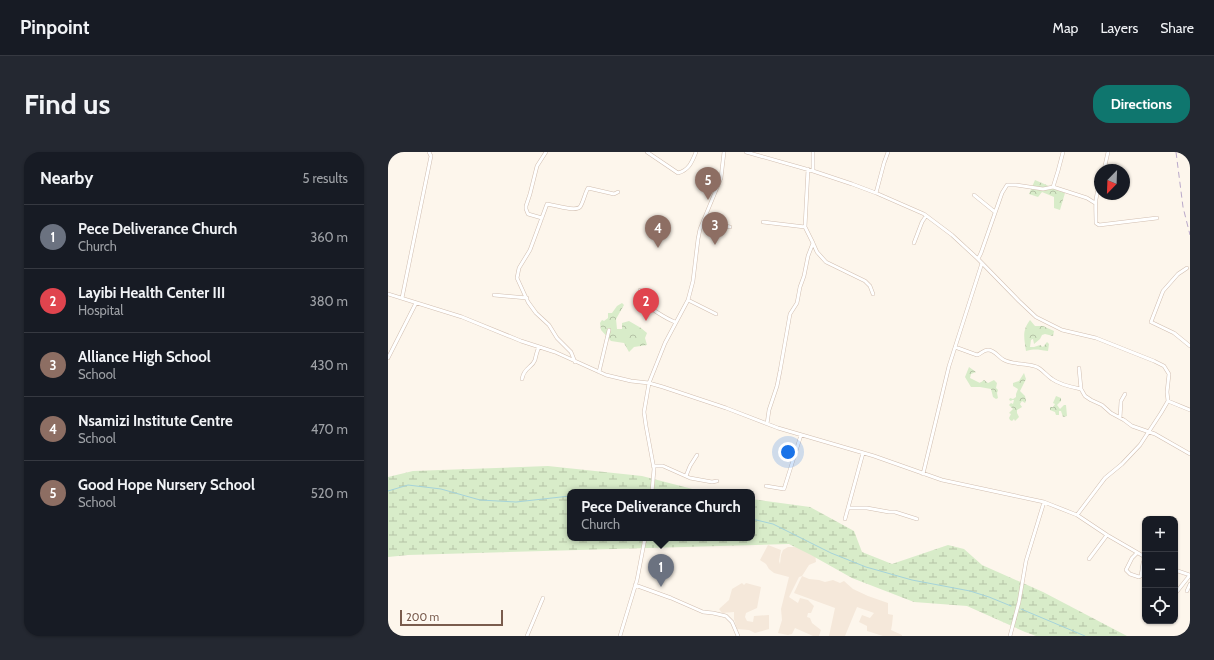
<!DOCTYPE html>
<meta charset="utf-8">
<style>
body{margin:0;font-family:Cabin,sans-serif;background:#242831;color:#f1f3f6}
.controls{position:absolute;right:12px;bottom:12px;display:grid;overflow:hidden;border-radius:8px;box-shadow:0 1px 3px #0004}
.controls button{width:36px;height:36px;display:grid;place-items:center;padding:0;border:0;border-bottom:1px solid #363941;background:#171b24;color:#f1f3f6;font:20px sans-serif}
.compass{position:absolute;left:706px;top:12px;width:36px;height:36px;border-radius:50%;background:#171b24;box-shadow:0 1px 3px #0004;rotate:203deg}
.scale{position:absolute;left:12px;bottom:10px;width:103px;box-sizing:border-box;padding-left:4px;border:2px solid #7a5c4d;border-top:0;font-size:11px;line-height:14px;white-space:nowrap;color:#7a5c4d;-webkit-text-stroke:3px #fffaf3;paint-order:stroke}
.you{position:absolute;left:400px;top:300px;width:14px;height:14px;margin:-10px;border:3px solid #fff;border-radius:50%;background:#1a73e8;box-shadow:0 0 0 6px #1a73e833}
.badge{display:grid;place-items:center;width:26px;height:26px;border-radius:50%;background:#0f766e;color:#fff;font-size:13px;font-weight:700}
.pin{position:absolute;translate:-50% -33px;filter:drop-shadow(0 1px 2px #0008)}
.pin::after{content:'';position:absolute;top:21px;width:14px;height:12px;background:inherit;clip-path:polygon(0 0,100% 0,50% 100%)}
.popup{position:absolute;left:179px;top:337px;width:188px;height:52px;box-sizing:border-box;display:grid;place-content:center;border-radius:8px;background:#171b24;filter:drop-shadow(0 1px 3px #0005);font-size:13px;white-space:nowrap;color:#9ea1a6}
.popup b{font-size:15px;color:#f1f3f6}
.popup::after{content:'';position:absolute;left:50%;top:100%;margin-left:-8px;border:8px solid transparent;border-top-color:#171b24}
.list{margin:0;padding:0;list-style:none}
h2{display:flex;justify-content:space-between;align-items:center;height:52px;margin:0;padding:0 16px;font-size:17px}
h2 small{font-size:13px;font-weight:400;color:#9ea1a6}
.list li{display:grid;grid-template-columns:26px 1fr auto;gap:12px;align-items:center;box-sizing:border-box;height:64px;padding:0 16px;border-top:1px solid #363941}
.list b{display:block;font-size:15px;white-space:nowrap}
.list p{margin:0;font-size:13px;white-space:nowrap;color:#9ea1a6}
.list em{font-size:13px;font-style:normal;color:#9ea1a6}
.icon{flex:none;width:22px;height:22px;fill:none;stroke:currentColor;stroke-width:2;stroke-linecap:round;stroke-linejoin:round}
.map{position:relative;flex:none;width:802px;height:484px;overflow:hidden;border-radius:16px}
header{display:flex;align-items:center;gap:24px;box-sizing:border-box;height:56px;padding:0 20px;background:#171b24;border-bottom:1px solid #363941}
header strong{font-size:19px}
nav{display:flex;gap:22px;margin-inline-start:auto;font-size:14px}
.intro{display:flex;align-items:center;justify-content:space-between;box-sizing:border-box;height:96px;padding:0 24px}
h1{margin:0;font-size:28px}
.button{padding:10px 18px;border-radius:16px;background:#0f766e;color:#fff;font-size:14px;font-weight:700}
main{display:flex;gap:24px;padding:0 24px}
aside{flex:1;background:#171b24;border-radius:16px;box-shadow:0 1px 3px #0004}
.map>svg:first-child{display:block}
.residential{fill:#f5e8da}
.forest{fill:url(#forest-crowns)}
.wetland{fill:url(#wetland-marsh)}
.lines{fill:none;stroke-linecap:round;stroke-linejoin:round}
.stream{stroke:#a5d3da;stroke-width:1}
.street-casing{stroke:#d1beb0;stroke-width:4}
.street{stroke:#fff;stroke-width:3}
.rail{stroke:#b9a8c9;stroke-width:1;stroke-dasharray:6 4;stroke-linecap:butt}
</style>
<header>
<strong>Pinpoint</strong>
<nav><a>Map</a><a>Layers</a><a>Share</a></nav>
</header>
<div class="intro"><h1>Find us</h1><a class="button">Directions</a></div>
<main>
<aside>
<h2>Nearby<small>5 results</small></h2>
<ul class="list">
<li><span class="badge" style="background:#6b7280">1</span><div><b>Pece Deliverance Church</b><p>Church</p></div><em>360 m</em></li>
<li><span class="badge" style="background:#e0444e">2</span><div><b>Layibi Health Center III</b><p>Hospital</p></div><em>380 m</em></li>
<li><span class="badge" style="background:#8d6e63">3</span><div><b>Alliance High School</b><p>School</p></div><em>430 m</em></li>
<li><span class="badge" style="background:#8d6e63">4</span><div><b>Nsamizi Institute Centre</b><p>School</p></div><em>470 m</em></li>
<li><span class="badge" style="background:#8d6e63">5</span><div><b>Good Hope Nursery School</b><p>School</p></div><em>520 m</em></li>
</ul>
</aside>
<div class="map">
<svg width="802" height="484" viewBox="0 0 802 484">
<defs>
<pattern id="forest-crowns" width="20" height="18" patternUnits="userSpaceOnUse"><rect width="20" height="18" fill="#d8ecc9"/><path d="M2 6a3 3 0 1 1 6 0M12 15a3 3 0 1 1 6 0" fill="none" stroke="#b4c2a5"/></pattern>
<pattern id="wetland-marsh" width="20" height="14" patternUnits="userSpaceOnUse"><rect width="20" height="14" fill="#d8ecc9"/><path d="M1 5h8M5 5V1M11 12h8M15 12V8" fill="none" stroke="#b4c2a5"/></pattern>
</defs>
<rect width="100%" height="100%" fill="#fdf6ec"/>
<path class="residential" d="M 380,393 L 393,398 L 391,409 L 392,412 L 393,403 L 395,398 L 400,395 L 411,395 L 427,401 L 428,410 L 421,413 L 414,424 L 421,427 L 431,428 L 437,430 L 445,428 L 452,431 L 456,429 L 465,437 L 480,444 L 500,451 L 500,462 L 505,463 L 504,473 L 503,478 L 514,483 L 514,484 L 495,484 L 479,479 L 479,474 L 471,470 L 474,463 L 482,466 L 486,461 L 469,455 L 457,484 L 441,484 L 447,456 L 406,441 L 414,424 L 411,425 L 401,445 L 410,451 L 412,446 L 420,448 L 426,454 L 423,461 L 420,461 L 419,465 L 422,466 L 424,471 L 433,478 L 431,484 L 425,484 L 407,476 L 404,482 L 400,483 L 390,481 L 394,468 L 393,457 L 401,425 L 386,421 L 381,417 L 378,412 L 372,408 Z
M 354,431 L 356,433 L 358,431 L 373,435 L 369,456 L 358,461 L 357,465 L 359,469 L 365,470 L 366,464 L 381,463 L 381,477 L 367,481 L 361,478 L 349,477 L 346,467 L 346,460 L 334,461 L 331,457 L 341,448 L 344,437 Z"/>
<path class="forest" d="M 647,28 L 677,41 L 672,58 L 666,56 L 666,45 L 654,40 L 650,45 L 641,42 Z
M 234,151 L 236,153 L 228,167 L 229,177 L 234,177 L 234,171 L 241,169 L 253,176 L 259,181 L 257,186 L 259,193 L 246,195 L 241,200 L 236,191 L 223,189 L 213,178 L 212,171 L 214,168 L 216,169 L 220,166 L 220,161 L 224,161 L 229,154 Z
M 642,168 L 647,174 L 655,174 L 666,179 L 665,184 L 657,182 L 654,183 L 652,187 L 646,192 L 645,187 L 643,188 L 642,195 L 646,195 L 652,193 L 655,195 L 659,190 L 661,192 L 660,199 C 650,198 649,196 638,199 C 636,185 634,179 642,168 Z
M 581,215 L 588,220 L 583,222 L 582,226 L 592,231 L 596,228 L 600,231 L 606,228 L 609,231 L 608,236 L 610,238 L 609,241 L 610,246 L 608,247 L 605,245 L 603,237 L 592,235 L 583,235 L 577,225 Z
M 636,221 L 638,227 L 632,239 L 637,244 L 638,249 L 637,251 L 634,249 L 632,252 L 634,255 L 629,258 L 629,261 L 631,265 L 627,269 L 626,267 L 624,269 L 622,268 L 621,266 L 623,262 L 621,261 L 625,257 L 621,253 L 623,251 L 625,252 L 626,248 L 624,248 L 623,249 L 621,248 L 622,246 L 625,247 L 628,245 L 628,242 L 630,237 L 625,234 L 625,231 L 631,229 Z
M 668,244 L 673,246 L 673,249 L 669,253 L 672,257 L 676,253 L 678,253 L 679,264 L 675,265 L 673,259 L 671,259 L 671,263 L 668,263 L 667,260 L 662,258 L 662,255 L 665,255 L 667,252 L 665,251 Z"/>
<path class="wetland" d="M 160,314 L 254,324 L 316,340 L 182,340 L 182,386 L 364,386 L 364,347 L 422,355 L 466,379 L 474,400 L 504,412 L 560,393 L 576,397 L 594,413 L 655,440 L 739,484 L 648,484 L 637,480 L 579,454 L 526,450 L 464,426 L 423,403 L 401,392 L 20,403 L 0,405 L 0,325 L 25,319 Z"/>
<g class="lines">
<path class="stream" d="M 0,339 L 20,333 L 53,337 L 92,348 L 128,350 L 182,344
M 364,367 L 385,372 L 443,401 L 478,415 L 524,428 L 582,439 L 601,445 L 623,454
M 633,457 L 697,484"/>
<g class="street-casing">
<path id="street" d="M 259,0 L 290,21 C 301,18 304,10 308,0
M 358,0 L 425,19 L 464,32 L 488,41 L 536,62 L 564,83 L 590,107 L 631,149 L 648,165 L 674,178 L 708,186 L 766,209 L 776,214 L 781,222 L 779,240 L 780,249 L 802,258
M 425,0 L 425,19
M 716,18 L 720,0
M 712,31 C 706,48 708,54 708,71 L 711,73 L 769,66
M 665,35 L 670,19 L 675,0
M 488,41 L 496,11 L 500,0
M 586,43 L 607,60
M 154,66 L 140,62 L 138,57 L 138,54 L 142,42 L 149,14 L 158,0
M 315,69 L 342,75
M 375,70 L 417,75
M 425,91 L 429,100 L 438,110 L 477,129 L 482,134 L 485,142
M 526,91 L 534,70 L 538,64
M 590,107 L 593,101 L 614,41 L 619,33 L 628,33 L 655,37 L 665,35 L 699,46 L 707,51
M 799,116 L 790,122 L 775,139 L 763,170 L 786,181 L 802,194
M 252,138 C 252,141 252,145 254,148 C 259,155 279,167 287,170
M 0,142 L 74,165 L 133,189 L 167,200 L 218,223 L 243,229 L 261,231 L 275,235 L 338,256 L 390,276 L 486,304 L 554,328 L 656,350 L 689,363 L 719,383 L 757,405
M 106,143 L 139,146
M 14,146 L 43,4 L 41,0
M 300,148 L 328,162
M 567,195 L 589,203 C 593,202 595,198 600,198 C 607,198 610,205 616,208 C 626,213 639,211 649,215 C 655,218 658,223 664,227 C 672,233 683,235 693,237
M 0,206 L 28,151
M 187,210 L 183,200 L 169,186 L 161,173 L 148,161 L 140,150 L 129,126 L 131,116 L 142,98 L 159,52 C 166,53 187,60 192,55 C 195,51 197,41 200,36 L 226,42 L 230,40
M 691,216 L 693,237 L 697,244 L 703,248 L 714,253 L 723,261 L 736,268 L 744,274 L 767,282 L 802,302
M 211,220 L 221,178
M 134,227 C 136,215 144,216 147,208 C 148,203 149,199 151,195
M 732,266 L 733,249 L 737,242
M 379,272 L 381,258 L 389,234 L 392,219 L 402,162 L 409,151 L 412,135 L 416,124 L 420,104 L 425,91 L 417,75 L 420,17
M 265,314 L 275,314 L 302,326 L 324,330 L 329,329
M 535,322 L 561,214 L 594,111
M 298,324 L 302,314 L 309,303
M 378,334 L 396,337 L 413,283
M 264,340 L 266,317 L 258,274 L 256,260 L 261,231 L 277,191 L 300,148 L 305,129 L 310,87 L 312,77 L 333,26 L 336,0
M 460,356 L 479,356 L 501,360 L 507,360 L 529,367
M 689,363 L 717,326 L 734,312 L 752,293 L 773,261 L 780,249
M 457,367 L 475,301
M 749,401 L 744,406 L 738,418 L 742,422 L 751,425 L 753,424 L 755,411 L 757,406
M 701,407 L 719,383
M 787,418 L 802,423
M 247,433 L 283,446 L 315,460 L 325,461 L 338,464 L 344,470 L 350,484
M 799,439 L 802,432
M 787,442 L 802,423
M 139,484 L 155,446
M 232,484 L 249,428 L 257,386
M 622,484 L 631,450 L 638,409 L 656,350"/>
</g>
<use href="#street" class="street"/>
<path class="rail" d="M 788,0 L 795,55 L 802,83"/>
</g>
</svg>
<div class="controls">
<button>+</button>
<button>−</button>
<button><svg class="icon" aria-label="locate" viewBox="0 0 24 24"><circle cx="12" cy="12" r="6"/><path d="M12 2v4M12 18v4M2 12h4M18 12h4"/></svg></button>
</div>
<svg class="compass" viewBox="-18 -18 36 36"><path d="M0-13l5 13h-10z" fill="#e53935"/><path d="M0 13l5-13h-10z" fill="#9ea1a6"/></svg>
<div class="scale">200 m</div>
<div class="you"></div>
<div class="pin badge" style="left:273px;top:435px;background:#6b7280">1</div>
<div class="popup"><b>Pece Deliverance Church</b>Church</div>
<div class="pin badge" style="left:258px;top:169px;background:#e0444e">2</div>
<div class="pin badge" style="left:327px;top:93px;background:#8d6e63">3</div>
<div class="pin badge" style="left:270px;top:96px;background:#8d6e63">4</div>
<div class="pin badge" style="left:320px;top:48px;background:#8d6e63">5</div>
</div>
</main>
